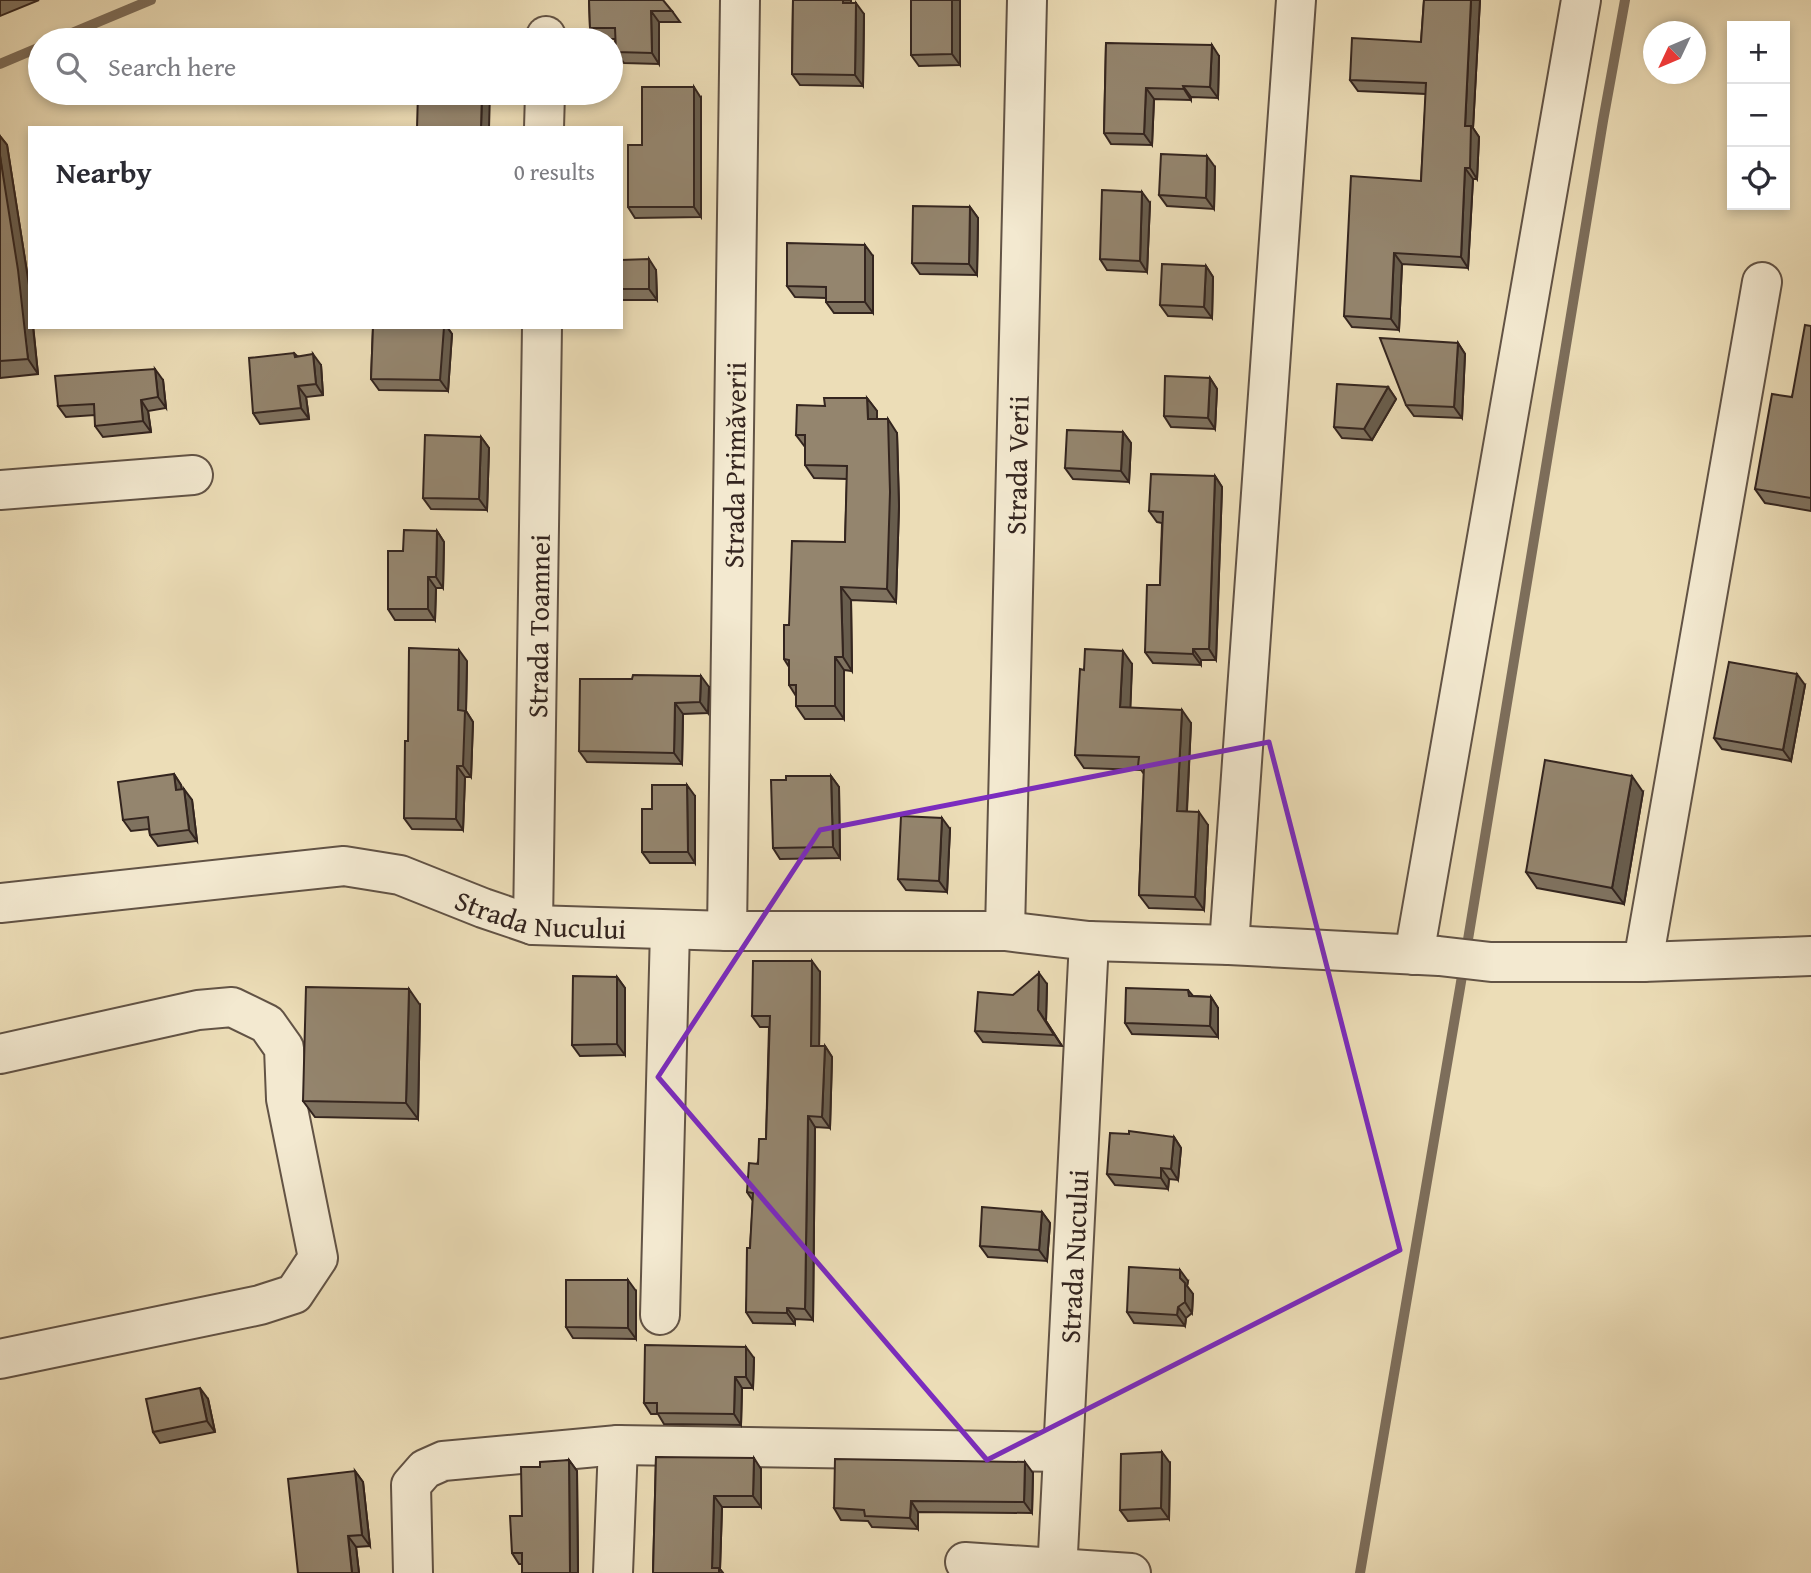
<!DOCTYPE html>
<meta charset="utf-8">
<style>
body{margin:0;font-family:"Gentium Book Plus",serif;background:#f2f2f3;color:#2b2b33}
.controls{position:absolute;right:21px;top:21px;display:grid;overflow:hidden;border-radius:0px;box-shadow:0 4px 10px #0003}
.controls button{width:63px;height:63px;display:grid;place-items:center;padding:0;border:0;border-bottom:2px solid #e1e1e2;background:#fff;color:#2b2b33;font:35px sans-serif}
.compass{position:absolute;left:1643px;top:21px;width:63px;height:63px;border-radius:50%;background:#fff;box-shadow:0 4px 10px #0003;rotate:226deg}
.list{margin:0;padding:0;list-style:none}
h2{display:flex;justify-content:space-between;align-items:center;height:91px;margin:0;padding:0 28px;font-size:30px}
h2 small{font-size:23px;font-weight:400;color:#7c7c81}
.icon{flex:none;width:38px;height:38px;fill:none;stroke:currentColor;stroke-width:2;stroke-linecap:round;stroke-linejoin:round}
.map{position:relative;flex:none;width:1811px;height:1573px;overflow:hidden}
.search{position:absolute;background:#fff;box-shadow:0 4px 10px #0003;left:28px;top:28px;width:595px;height:77px;display:flex;align-items:center;gap:18px;box-sizing:border-box;padding:0 24px;border-radius:38px;color:#7c7c81;font-size:26px}
.panel{position:absolute;background:#fff;box-shadow:0 4px 10px #0003;left:28px;top:126px;width:595px;height:203px;border-radius:0px}
.map>svg:first-child{display:block}
.lines{fill:none;stroke-linecap:round;stroke-linejoin:round}
.stream{stroke:#7d6e5b;stroke-width:10}
.minor-casing{stroke:#625345;stroke-width:42}
.minor{stroke:#f3e9d0;stroke-width:38}
.wall{fill:#7f725f;stroke:#34251f;stroke-width:2}
.shaded-wall{fill:#685d4d;stroke:#34251f;stroke-width:2}
.building{fill:#94856e;stroke:#34251f;stroke-width:2}
.marked{fill:none;stroke:#7b2cbf;stroke-width:5;stroke-linejoin:round}
.labels{text-anchor:middle;dominant-baseline:central;stroke-width:7;stroke-linejoin:round;paint-order:stroke}
.street-label{font-size:28px;fill:#34251f;stroke:#f3e9d0}
</style>
<div class="map">
<svg width="1811" height="1573" viewBox="0 0 1811 1573">
<rect width="100%" height="100%" fill="#ecddb7"/>
<filter id="stains"><feTurbulence type="fractalNoise" baseFrequency=".00286" numOctaves="4"/><feColorMatrix values="0 0 0 0 .2 0 0 0 0 .09 0 0 0 0 .02 0 0 0 .5 -.17"/></filter>
<radialGradient id="worn" r=".72"><stop offset=".6" stop-color="#630" stop-opacity="0"/><stop offset="1" stop-color="#630" stop-opacity=".3"/></radialGradient>
<g class="lines">
<path class="stream" d="M 55,40 L 151,0
M 0,64 L 40,47
M 1360,1573 L 1460,988 L 1603,121 L 1625,0"/>
<g class="minor-casing">
<g id="minor">
<path d="M 546,40 L 546,36"/>
<path d="M 544,128 L 545,93"/>
<path d="M 0,490 L 193,475"/>
<path id="s1" d="M 0,903 L 344,866 L 400,875 L 483,908 L 533,925 L 727,931 L 1005,931 L 1089,941 L 1229,945 L 1439,956 L 1491,962 L 1643,962 L 1811,956"/>
<path id="s2" d="M 533,925 L 542,327"/>
<path id="s3" d="M 727,931 L 740,0"/>
<path id="s4" d="M 1005,931 L 1027,0"/>
<path d="M 1229,945 L 1296,0"/>
<path d="M 1414,955 L 1581,0"/>
<path d="M 1643,962 L 1762,282"/>
<path d="M 0,1054 L 198,1010 L 232,1007 L 267,1024 L 284,1048 L 286,1099 L 318,1258 L 294,1294 L 260,1305 L 0,1359"/>
<path d="M 660,1315 L 670,930"/>
<path d="M 965,1562 L 1131,1573"/>
<path d="M 413,1573 L 411,1485 L 425,1469 L 443,1461 L 618,1445 L 1063,1452"/>
<path d="M 613,1573 L 618,1445"/>
<path id="s5" d="M 1057,1573 L 1089,941"/>
</g>
</g>
<use href="#minor" class="minor"/>
</g>
<path class="wall" d="M 0,0 L 39,0 L 0,16 Z
M 589,0 L 672,11 L 680,22 L 659,22 L 659,64 L 624,63 L 616,52 L 615,39 L 597,39 L 590,28 Z
M 793,0 L 851,0 L 851,3 L 864,14 L 863,86 L 800,85 L 792,74 Z
M 911,0 L 960,0 L 960,65 L 919,66 L 911,55 Z
M 1424,0 L 1480,0 L 1473,128 L 1479,137 L 1477,179 L 1473,179 L 1468,268 L 1402,264 L 1399,330 L 1352,327 L 1344,316 L 1421,181 L 1426,94 L 1358,91 L 1350,80 L 1421,42 Z
M 1106,43 L 1219,56 L 1218,98 L 1191,97 L 1191,100 L 1154,99 L 1152,145 L 1111,144 L 1104,133 Z
M 701,98 L 701,217 L 635,218 L 628,207 Z
M 0,136 L 7,145 L 29,285 L 38,374 L 0,378 Z
M 1215,167 L 1214,209 L 1167,206 L 1159,195 Z
M 1150,203 L 1147,272 L 1107,270 L 1100,259 Z
M 970,207 L 978,218 L 977,275 L 920,274 L 912,263 Z
M 873,256 L 873,313 L 834,313 L 826,302 L 826,298 L 795,297 L 787,286 Z
M 621,260 L 656,270 L 657,300 L 621,300 Z
M 1206,266 L 1213,277 L 1212,318 L 1168,316 L 1160,305 Z
M 1811,326 L 1811,511 L 1765,503 L 1755,489 L 1792,397 Z
M 373,327 L 447,327 L 452,334 L 448,391 L 379,390 L 371,379 Z
M 1458,343 L 1465,354 L 1462,418 L 1414,416 L 1406,405 Z
M 294,353 L 297,356 L 321,365 L 323,395 L 306,397 L 309,419 L 260,424 L 253,413 Z
M 1210,378 L 1217,389 L 1215,429 L 1171,427 L 1164,416 Z
M 163,380 L 166,408 L 148,411 L 151,432 L 103,437 L 95,426 L 95,415 L 66,417 L 58,406 Z
M 1388,387 L 1396,399 L 1372,440 L 1342,438 L 1334,427 Z
M 867,398 L 877,411 L 877,419 L 897,433 L 899,506 L 896,602 L 851,600 L 852,671 L 844,670 L 844,719 L 805,719 L 796,706 L 796,696 L 789,685 L 789,667 L 784,659 L 789,625 L 845,542 L 847,479 L 814,478 L 805,465 L 805,447 L 796,435 L 825,406 Z
M 1123,432 L 1131,443 L 1129,482 L 1073,479 L 1065,468 Z
M 481,437 L 489,448 L 487,510 L 431,509 L 423,498 Z
M 1215,476 L 1222,487 L 1216,660 L 1201,660 L 1201,665 L 1153,663 L 1145,652 L 1160,585 L 1162,523 L 1157,522 L 1149,511 Z
M 437,531 L 444,542 L 443,588 L 436,588 L 435,620 L 395,620 L 388,609 L 403,551 Z
M 467,661 L 466,711 L 473,722 L 471,777 L 465,777 L 463,830 L 412,829 L 404,818 Z
M 1132,664 L 1130,708 L 1191,723 L 1187,811 L 1208,825 L 1204,910 L 1149,908 L 1139,895 L 1144,774 L 1141,770 L 1084,768 L 1075,755 L 1084,670 Z
M 632,679 L 709,687 L 708,713 L 683,714 L 682,764 L 587,762 L 579,751 Z
M 1805,685 L 1791,761 L 1722,749 L 1714,738 Z
M 174,774 L 181,785 L 182,790 L 192,800 L 197,841 L 158,846 L 150,835 L 149,829 L 131,831 L 123,820 Z
M 831,776 L 839,787 L 840,858 L 780,859 L 773,848 L 786,780 Z
M 1643,792 L 1624,904 L 1537,888 L 1526,872 Z
M 695,796 L 695,863 L 650,863 L 642,852 L 652,809 Z
M 950,829 L 947,892 L 906,890 L 898,879 Z
M 820,972 L 819,1046 L 825,1046 L 832,1057 L 830,1128 L 815,1127 L 813,1320 L 795,1319 L 795,1324 L 753,1323 L 746,1312 L 753,1201 L 747,1192 L 766,1139 L 769,1027 L 760,1027 L 752,1016 Z
M 617,977 L 625,988 L 625,1055 L 580,1056 L 572,1045 Z
M 1047,984 L 1046,1021 L 1062,1046 L 983,1042 L 975,1031 L 1013,995 Z
M 1188,990 L 1193,996 L 1211,997 L 1218,1008 L 1218,1037 L 1132,1034 L 1125,1023 Z
M 420,1005 L 418,1119 L 315,1117 L 303,1101 Z
M 1174,1137 L 1181,1148 L 1178,1180 L 1169,1179 L 1168,1189 L 1115,1185 L 1107,1174 Z
M 1042,1212 L 1050,1223 L 1047,1261 L 988,1257 L 980,1246 Z
M 1188,1281 L 1187,1286 L 1193,1294 L 1192,1313 L 1186,1318 L 1185,1326 L 1134,1323 L 1127,1312 Z
M 636,1291 L 636,1339 L 573,1338 L 566,1327 Z
M 754,1358 L 753,1388 L 742,1388 L 741,1425 L 664,1424 L 658,1414 L 651,1414 L 644,1403 Z
M 208,1399 L 215,1432 L 160,1443 L 153,1432 Z
M 656,1457 L 761,1469 L 761,1507 L 722,1507 L 720,1569 L 723,1573 L 653,1573 Z
M 569,1460 L 577,1471 L 578,1573 L 522,1573 L 522,1564 L 519,1564 L 512,1553 L 522,1516 L 540,1467 Z
M 1170,1463 L 1169,1519 L 1128,1521 L 1120,1510 Z
M 355,1471 L 363,1482 L 370,1546 L 356,1547 L 359,1573 L 298,1573 Z
M 1033,1473 L 1032,1513 L 918,1512 L 918,1529 L 872,1527 L 868,1521 L 841,1520 L 834,1508 Z"/>
<path class="shaded-wall" d="M 843,0 L 851,0 L 851,14 L 843,3 Z
M 952,0 L 960,0 L 960,65 L 952,54 Z
M 1471,0 L 1480,0 L 1473,128 L 1479,137 L 1477,179 L 1470,168 L 1465,126 Z
M 856,3 L 864,14 L 863,86 L 855,75 Z
M 651,11 L 659,22 L 659,64 L 652,53 Z
M 1212,45 L 1219,56 L 1218,98 L 1210,87 Z
M 1183,86 L 1191,97 L 1191,100 L 1184,89 Z
M 694,87 L 701,98 L 701,217 L 694,207 Z
M 1146,88 L 1154,99 L 1152,145 L 1144,134 Z
M 482,93 L 490,93 L 489,128 L 481,128 Z
M 0,136 L 7,145 L 29,285 L 30,327 L 33,327 L 38,374 L 28,359 L 0,156 Z
M 1207,156 L 1215,167 L 1214,209 L 1206,198 Z
M 1465,168 L 1473,179 L 1468,268 L 1461,257 Z
M 1142,192 L 1150,203 L 1147,272 L 1140,261 Z
M 970,207 L 978,218 L 977,275 L 969,264 Z
M 865,245 L 873,256 L 873,313 L 865,302 Z
M 1394,253 L 1402,264 L 1399,330 L 1391,319 Z
M 649,259 L 656,270 L 657,300 L 649,289 Z
M 1206,266 L 1213,277 L 1212,318 L 1204,307 Z
M 440,327 L 447,327 L 452,334 L 448,391 L 440,380 Z
M 1458,343 L 1465,354 L 1462,418 L 1454,407 Z
M 313,354 L 321,365 L 323,395 L 316,384 Z
M 155,369 L 163,380 L 166,408 L 158,397 Z
M 1210,378 L 1217,389 L 1215,429 L 1208,418 Z
M 298,386 L 306,397 L 309,419 L 301,408 Z
M 1388,387 L 1396,399 L 1372,440 L 1364,429 Z
M 867,398 L 877,411 L 877,433 L 868,419 Z
M 141,400 L 148,411 L 151,432 L 143,421 Z
M 888,419 L 897,433 L 899,506 L 896,602 L 887,589 Z
M 1123,432 L 1131,443 L 1129,482 L 1121,471 Z
M 481,437 L 489,448 L 487,510 L 479,499 Z
M 1215,476 L 1222,487 L 1216,660 L 1209,649 Z
M 437,531 L 444,542 L 443,588 L 436,577 Z
M 428,577 L 436,588 L 435,620 L 428,609 Z
M 841,587 L 851,600 L 852,671 L 843,657 Z
M 1193,649 L 1201,660 L 1201,665 L 1193,654 Z
M 459,650 L 467,661 L 466,711 L 473,722 L 471,777 L 463,766 L 458,710 Z
M 1123,651 L 1132,664 L 1130,720 L 1120,707 Z
M 835,657 L 844,670 L 844,719 L 835,706 Z
M 1797,674 L 1805,685 L 1791,761 L 1783,750 Z
M 701,676 L 709,687 L 708,713 L 700,702 Z
M 675,703 L 683,714 L 682,764 L 674,753 Z
M 1182,710 L 1191,723 L 1186,824 L 1177,811 Z
M 457,766 L 465,777 L 463,830 L 456,819 Z
M 174,774 L 181,785 L 183,801 L 176,790 Z
M 831,776 L 839,787 L 840,858 L 833,847 Z
M 1632,776 L 1643,792 L 1624,904 L 1612,888 Z
M 687,785 L 695,796 L 695,863 L 688,852 Z
M 184,789 L 192,800 L 197,841 L 189,830 Z
M 1199,812 L 1208,825 L 1204,910 L 1195,897 Z
M 942,818 L 950,829 L 947,892 L 939,881 Z
M 812,961 L 820,972 L 819,1057 L 811,1046 Z
M 1039,973 L 1047,984 L 1046,1021 L 1062,1046 L 1038,1010 Z
M 617,977 L 625,988 L 625,1055 L 617,1044 Z
M 409,989 L 420,1005 L 418,1119 L 406,1103 Z
M 1211,997 L 1218,1008 L 1218,1037 L 1210,1026 Z
M 825,1046 L 832,1057 L 830,1128 L 822,1117 Z
M 808,1116 L 815,1127 L 813,1320 L 805,1309 Z
M 1174,1137 L 1181,1148 L 1178,1180 L 1171,1169 Z
M 1161,1168 L 1169,1179 L 1168,1189 L 1161,1178 Z
M 1042,1212 L 1050,1223 L 1047,1261 L 1039,1250 Z
M 1180,1270 L 1188,1281 L 1187,1286 L 1193,1294 L 1192,1313 L 1185,1302 L 1180,1278 Z
M 628,1280 L 636,1291 L 636,1339 L 628,1328 Z
M 1178,1307 L 1186,1318 L 1185,1326 L 1177,1315 Z
M 787,1308 L 795,1319 L 795,1324 L 787,1313 Z
M 746,1347 L 754,1358 L 753,1388 L 746,1377 Z
M 735,1377 L 742,1388 L 741,1425 L 734,1414 Z
M 200,1388 L 208,1399 L 215,1432 L 207,1421 Z
M 1162,1452 L 1170,1463 L 1169,1519 L 1161,1508 Z
M 754,1458 L 761,1469 L 761,1507 L 753,1496 Z
M 569,1460 L 577,1471 L 578,1573 L 570,1573 Z
M 1025,1462 L 1033,1473 L 1032,1513 L 1024,1502 Z
M 355,1471 L 363,1482 L 370,1546 L 362,1535 Z
M 714,1496 L 722,1507 L 720,1569 L 723,1573 L 715,1573 L 712,1568 Z
M 911,1501 L 918,1512 L 918,1529 L 910,1518 Z
M 348,1536 L 356,1547 L 359,1573 L 352,1573 Z"/>
<path class="building" d="M 589,0 L 663,0 L 672,11 L 651,11 L 652,53 L 616,52 L 615,28 L 590,28 Z
M 793,0 L 843,0 L 843,3 L 856,3 L 855,75 L 792,74 Z
M 911,0 L 952,0 L 952,54 L 911,55 Z
M 1424,0 L 1471,0 L 1465,126 L 1471,126 L 1470,168 L 1465,168 L 1461,257 L 1394,253 L 1391,319 L 1344,316 L 1351,176 L 1421,181 L 1426,83 L 1350,80 L 1352,38 L 1421,42 Z
M 1106,43 L 1212,45 L 1210,87 L 1183,86 L 1184,89 L 1146,88 L 1144,134 L 1104,133 Z
M 642,87 L 694,87 L 694,207 L 628,207 L 628,145 L 642,145 Z
M 418,93 L 482,93 L 481,128 L 417,128 Z
M 1161,154 L 1207,156 L 1206,198 L 1159,195 Z
M 0,156 L 18,270 L 28,359 L 0,361 Z
M 1102,190 L 1142,192 L 1140,261 L 1100,259 Z
M 913,206 L 970,207 L 969,264 L 912,263 Z
M 787,243 L 865,245 L 865,302 L 826,302 L 826,287 L 787,286 Z
M 649,259 L 649,289 L 621,289 L 621,260 Z
M 1162,264 L 1206,266 L 1204,307 L 1160,305 Z
M 1805,325 L 1811,326 L 1811,498 L 1755,489 L 1772,394 L 1792,397 Z
M 373,327 L 444,327 L 440,380 L 371,379 Z
M 1380,338 L 1458,343 L 1454,407 L 1406,405 Z
M 294,353 L 295,357 L 313,354 L 316,384 L 298,386 L 301,408 L 253,413 L 249,358 Z
M 155,369 L 158,397 L 141,400 L 143,421 L 95,426 L 94,404 L 58,406 L 55,376 Z
M 1165,376 L 1210,378 L 1208,418 L 1164,416 Z
M 1337,384 L 1388,387 L 1364,429 L 1334,427 Z
M 824,398 L 867,398 L 868,419 L 888,419 L 890,492 L 887,589 L 841,587 L 843,657 L 835,657 L 835,706 L 796,706 L 796,685 L 789,685 L 789,660 L 784,659 L 784,625 L 789,625 L 792,541 L 845,542 L 847,466 L 805,465 L 805,435 L 796,435 L 797,405 L 825,406 Z
M 1067,430 L 1123,432 L 1121,471 L 1065,468 Z
M 425,435 L 481,437 L 479,499 L 423,498 Z
M 1151,474 L 1215,476 L 1209,649 L 1193,649 L 1193,654 L 1145,652 L 1147,585 L 1160,585 L 1163,512 L 1149,511 Z
M 404,530 L 437,531 L 436,577 L 428,577 L 428,609 L 388,609 L 388,551 L 403,551 Z
M 409,648 L 459,650 L 458,710 L 465,711 L 463,766 L 457,766 L 456,819 L 404,818 L 405,741 L 408,741 Z
M 1085,649 L 1123,651 L 1120,707 L 1182,710 L 1177,811 L 1199,812 L 1195,897 L 1139,895 L 1144,766 L 1138,766 L 1139,757 L 1075,755 L 1080,669 L 1084,670 Z
M 1729,662 L 1797,674 L 1783,750 L 1714,738 Z
M 633,675 L 701,676 L 700,702 L 675,703 L 674,753 L 579,751 L 580,679 L 632,679 Z
M 1545,760 L 1632,776 L 1612,888 L 1526,872 Z
M 174,774 L 176,790 L 184,789 L 189,830 L 150,835 L 148,817 L 123,820 L 118,782 Z
M 786,776 L 831,776 L 833,847 L 773,848 L 771,780 L 786,780 Z
M 652,785 L 687,785 L 688,852 L 642,852 L 642,809 L 652,809 Z
M 901,816 L 942,818 L 939,881 L 898,879 Z
M 753,961 L 812,961 L 811,1046 L 825,1046 L 822,1117 L 808,1116 L 805,1309 L 787,1308 L 787,1313 L 746,1312 L 747,1248 L 750,1248 L 753,1193 L 747,1192 L 749,1163 L 758,1164 L 759,1139 L 766,1139 L 770,1016 L 752,1016 Z
M 1039,973 L 1038,1010 L 1054,1035 L 975,1031 L 978,992 L 1013,995 Z
M 573,976 L 617,977 L 617,1044 L 572,1045 Z
M 306,987 L 409,989 L 406,1103 L 303,1101 Z
M 1126,988 L 1188,990 L 1189,996 L 1211,997 L 1210,1026 L 1125,1023 Z
M 1129,1131 L 1174,1137 L 1171,1169 L 1161,1168 L 1161,1178 L 1107,1174 L 1110,1133 L 1129,1134 Z
M 982,1207 L 1042,1212 L 1039,1250 L 980,1246 Z
M 1129,1267 L 1180,1270 L 1180,1278 L 1185,1283 L 1185,1302 L 1178,1307 L 1177,1315 L 1127,1312 Z
M 566,1280 L 628,1280 L 628,1328 L 566,1327 Z
M 645,1345 L 746,1347 L 746,1377 L 735,1377 L 734,1414 L 657,1413 L 657,1403 L 644,1403 Z
M 200,1388 L 207,1421 L 153,1432 L 146,1399 Z
M 1162,1452 L 1161,1508 L 1120,1510 L 1121,1454 Z
M 656,1457 L 754,1458 L 753,1496 L 714,1496 L 712,1568 L 719,1568 L 719,1573 L 653,1573 Z
M 835,1459 L 1025,1462 L 1024,1502 L 911,1501 L 910,1518 L 865,1516 L 864,1510 L 834,1508 Z
M 569,1460 L 570,1573 L 522,1573 L 522,1553 L 512,1553 L 510,1516 L 522,1516 L 521,1467 L 540,1467 L 540,1462 Z
M 355,1471 L 362,1535 L 348,1536 L 352,1573 L 298,1573 L 288,1479 Z"/>
<path class="marked" d="M 1269,742 L 1400,1250 L 987,1460 L 658,1077 L 820,830 Z"/>
<g class="labels">
<g class="street-label">
<text stroke="none"><textPath href="#s4" startOffset="466">Strada Verii</textPath></text>
<text stroke="none"><textPath href="#s3" startOffset="466">Strada Primăverii</textPath></text>
<text stroke="none"><textPath href="#s2" startOffset="299">Strada Toamnei</textPath></text>
<text stroke="none"><textPath href="#s1" startOffset="551">Strada Nucului</textPath></text>
<text stroke="none"><textPath href="#s5" startOffset="317">Strada Nucului</textPath></text>
</g>
</g>
<rect width="100%" height="100%" filter="url(#stains)"/>
<rect width="100%" height="100%" fill="url(#worn)"/>
</svg>
<div class="controls">
<button>+</button>
<button>−</button>
<button><svg class="icon" aria-label="locate" viewBox="0 0 24 24"><circle cx="12" cy="12" r="6"/><path d="M12 2v4M12 18v4M2 12h4M18 12h4"/></svg></button>
</div>
<svg class="compass" viewBox="-18 -18 36 36"><path d="M0-13l5 13h-10z" fill="#e53935"/><path d="M0 13l5-13h-10z" fill="#7c7c81"/></svg>
<div class="search"><svg class="icon" aria-label="search" viewBox="0 0 24 24"><circle cx="10" cy="10" r="6"/><path d="M15 15l6 6"/></svg>Search here</div>
<section class="panel">
<h2>Nearby<small>0 results</small></h2>
<ul class="list">
</ul>
</section>
</div>
